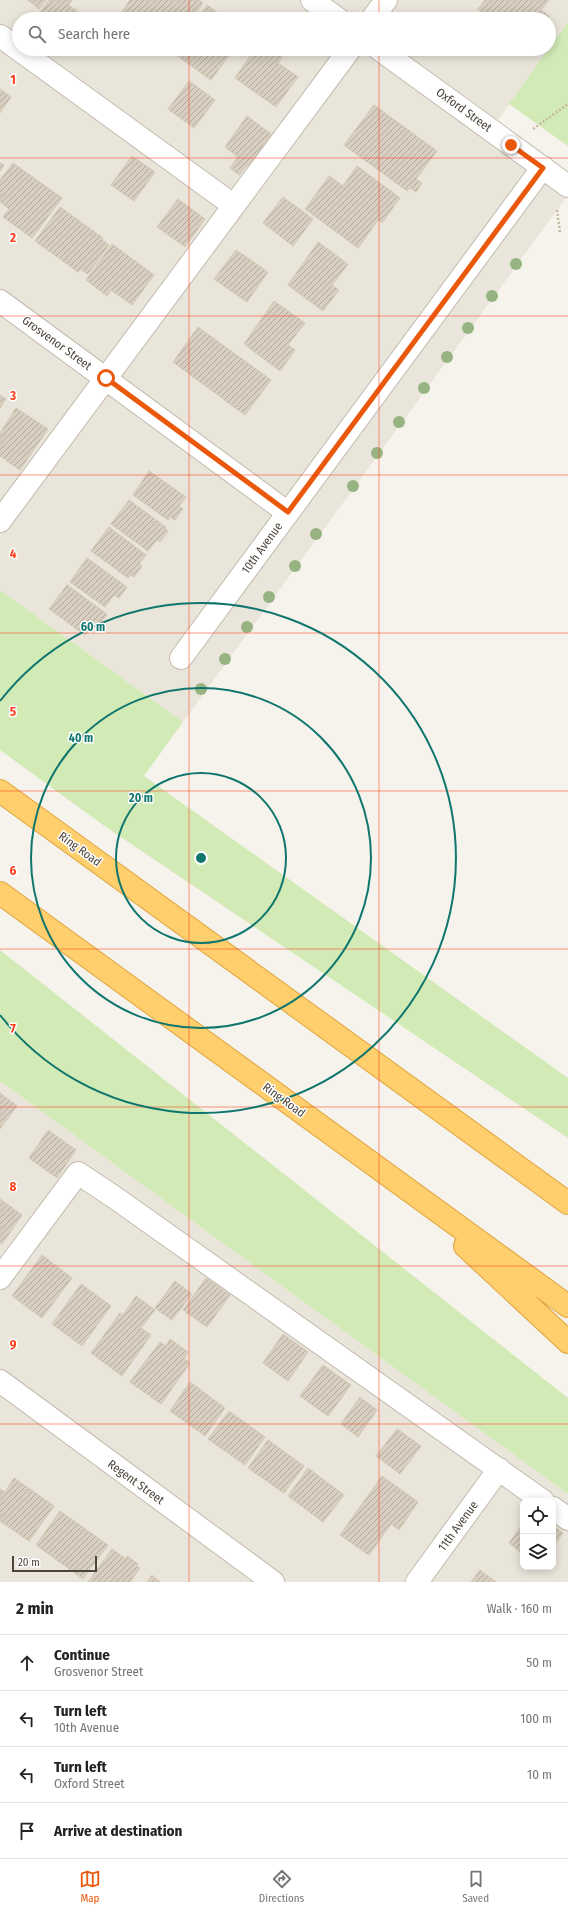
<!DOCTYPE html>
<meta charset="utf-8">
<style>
body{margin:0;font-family:"Fira Sans Condensed",sans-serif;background:#f2f2f2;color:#222}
.controls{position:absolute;right:12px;bottom:12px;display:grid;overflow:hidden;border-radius:8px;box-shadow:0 2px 10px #0003}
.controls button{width:36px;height:36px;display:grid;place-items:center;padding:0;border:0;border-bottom:1px solid #e0e0e0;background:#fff;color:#222;font:20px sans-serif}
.scale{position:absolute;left:12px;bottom:10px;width:85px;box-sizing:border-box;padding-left:4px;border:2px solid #4b4439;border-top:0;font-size:11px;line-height:14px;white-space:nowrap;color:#4b4439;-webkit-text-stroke:3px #fff;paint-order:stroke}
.stop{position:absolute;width:12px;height:12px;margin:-9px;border:3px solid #ea580c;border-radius:50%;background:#fff}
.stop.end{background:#ea580c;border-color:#fff;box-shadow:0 1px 4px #0008}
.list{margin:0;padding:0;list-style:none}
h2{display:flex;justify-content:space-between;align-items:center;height:52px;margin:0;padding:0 16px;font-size:17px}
h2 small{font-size:13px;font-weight:400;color:#767676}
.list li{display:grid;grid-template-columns:26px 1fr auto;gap:12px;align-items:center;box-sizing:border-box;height:56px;padding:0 16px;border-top:1px solid #e0e0e0}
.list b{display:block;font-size:15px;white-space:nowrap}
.list p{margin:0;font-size:13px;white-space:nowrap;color:#767676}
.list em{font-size:13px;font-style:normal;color:#767676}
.icon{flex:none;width:22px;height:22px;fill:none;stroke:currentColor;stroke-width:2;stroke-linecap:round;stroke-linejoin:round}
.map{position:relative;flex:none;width:568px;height:1582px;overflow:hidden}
.search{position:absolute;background:#fff;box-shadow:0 2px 10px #0003;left:12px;right:12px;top:12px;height:44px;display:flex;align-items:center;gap:10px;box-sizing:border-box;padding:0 14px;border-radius:22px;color:#767676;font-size:15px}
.sheet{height:276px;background:#fff}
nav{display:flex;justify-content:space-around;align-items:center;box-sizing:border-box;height:56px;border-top:1px solid #e0e0e0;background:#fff;font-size:11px;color:#767676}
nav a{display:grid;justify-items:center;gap:2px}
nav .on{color:#ea580c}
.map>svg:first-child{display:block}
.residential{fill:#eae5da;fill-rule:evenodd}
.green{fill:#d2eab5}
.building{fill:url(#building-hatch);stroke:#d3c7b4}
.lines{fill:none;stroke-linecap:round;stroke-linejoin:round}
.minor-casing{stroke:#c2bbae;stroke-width:24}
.highway-casing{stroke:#e0a43c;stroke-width:24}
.path{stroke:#c4b79f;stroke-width:2.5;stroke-dasharray:2 2;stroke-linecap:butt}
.minor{stroke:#fff;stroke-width:22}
.highway{stroke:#ffcf6e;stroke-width:22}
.tree{fill:#97b381}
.route{stroke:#ea580c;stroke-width:5}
.grid{fill:none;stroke:#fc3f1d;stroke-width:1;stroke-opacity:0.55}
.ring{fill:none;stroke:#0f766e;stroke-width:2}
.labels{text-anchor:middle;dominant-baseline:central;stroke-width:3;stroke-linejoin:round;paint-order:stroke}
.street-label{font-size:12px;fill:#4b4439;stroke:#fff}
.grid-label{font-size:13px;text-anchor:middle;font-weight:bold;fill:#fc3f1d;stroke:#fff;stroke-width:3;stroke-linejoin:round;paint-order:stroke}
.centre{fill:#0f766e;stroke:#fff;stroke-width:2}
.ring-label{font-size:12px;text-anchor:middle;font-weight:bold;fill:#0f766e;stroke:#fff;stroke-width:3;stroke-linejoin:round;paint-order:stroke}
</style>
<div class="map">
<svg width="568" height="1582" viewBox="0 0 568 1582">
<defs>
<pattern id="building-hatch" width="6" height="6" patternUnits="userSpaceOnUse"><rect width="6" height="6" fill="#d8cfc1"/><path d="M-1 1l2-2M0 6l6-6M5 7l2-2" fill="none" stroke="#b1aa9e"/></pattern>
</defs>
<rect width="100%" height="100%" fill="#f6f3ec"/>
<path class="residential" d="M 0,0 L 568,0 L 568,22 L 549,49 L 549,19 L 19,19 L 19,49 L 549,49 L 491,130 L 568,195 L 183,722 L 0,590 Z
M 0,1081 L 568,1494 L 568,1582 L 0,1582 ZM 523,1501 L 553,1501 L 553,1567 L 523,1567 Z"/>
<path class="green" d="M 568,22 L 568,146 L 509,104 Z
M 0,590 L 183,722 L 144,776 L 568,1078 L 568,1138 L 106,827 L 0,750 Z
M 0,950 L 568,1398 L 568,1494 L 0,1081 Z"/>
<path class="building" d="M 28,0 L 46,0 L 39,9 Z
M 49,0 L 72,0 L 68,5 L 77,11 L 72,19 L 35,19 Z
M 130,0 L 199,0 L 203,3 L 191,19 L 117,19 Z
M 485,0 L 549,0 L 541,10 L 549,16 L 547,19 L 492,19 L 478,9 Z
M 207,5 L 226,19 L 197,19 Z
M 175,49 L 227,49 L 226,51 L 230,54 L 211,80 L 173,53 Z
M 255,49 L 271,49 L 282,57 L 278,63 L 298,77 L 276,107 L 235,78 Z
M 189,81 L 215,100 L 194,128 L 168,109 Z
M 0,89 L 11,97 L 0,113 Z
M 374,105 L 437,151 L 416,179 L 422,183 L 416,192 L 410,188 L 407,191 L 344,145 Z
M 247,116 L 271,134 L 249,165 L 248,164 L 239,175 L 230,168 L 238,157 L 225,147 Z
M 132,156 L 155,172 L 134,201 L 111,185 Z
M 0,163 L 4,165 L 0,171 Z
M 13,163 L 62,198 L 32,238 L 3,217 L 9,209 L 0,202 L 0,180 Z
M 357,166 L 400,198 L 382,223 L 378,220 L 358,248 L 305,209 L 329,176 L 343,186 Z
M 283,197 L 313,219 L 293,246 L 263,223 Z
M 178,199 L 205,219 L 185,247 L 157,227 Z
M 60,207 L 103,238 L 102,240 L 109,245 L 88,274 L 80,269 L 78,272 L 35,241 Z
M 318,242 L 348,264 L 332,285 L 339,290 L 323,311 L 288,285 Z
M 112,244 L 154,275 L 132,305 L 111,290 L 107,296 L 86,280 Z
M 236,250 L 268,272 L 247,302 L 214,279 Z
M 274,301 L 305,323 L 288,345 L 295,350 L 280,371 L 244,344 Z
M 198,327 L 271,380 L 245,415 L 173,362 Z
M 0,395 L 6,399 L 0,408 Z
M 16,408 L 48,429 L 20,470 L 0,456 L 0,433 Z
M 149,471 L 186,497 L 179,506 L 183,509 L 175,520 L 170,517 L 168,520 L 133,495 Z
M 129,500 L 166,527 L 165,528 L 168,531 L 160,542 L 157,540 L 148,551 L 111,524 Z
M 109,527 L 146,555 L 139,564 L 142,566 L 134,577 L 131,575 L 128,578 L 91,551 Z
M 87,558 L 127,587 L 119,598 L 114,595 L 105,607 L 70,582 Z
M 67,585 L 107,614 L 99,626 L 94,623 L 85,635 L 49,609 Z
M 0,1093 L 17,1106 L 0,1129 Z
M 48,1130 L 76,1150 L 57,1178 L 29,1158 Z
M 0,1199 L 22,1215 L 2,1244 L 0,1243 Z
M 42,1255 L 72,1278 L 42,1318 L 12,1296 Z
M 206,1278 L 230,1295 L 207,1327 L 183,1310 Z
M 175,1281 L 192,1294 L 172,1320 L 155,1308 Z
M 81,1284 L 111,1306 L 82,1346 L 52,1324 Z
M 136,1296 L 155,1310 L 141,1328 L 151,1335 L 122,1376 L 91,1353 L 120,1313 L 123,1315 Z
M 283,1334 L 308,1352 L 288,1381 L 263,1363 Z
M 170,1339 L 188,1352 L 184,1359 L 190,1363 L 161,1404 L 130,1382 L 160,1342 L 166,1346 Z
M 323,1365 L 351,1385 L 328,1416 L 300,1396 Z
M 190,1382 L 225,1408 L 205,1436 L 170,1411 Z
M 360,1397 L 377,1410 L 358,1437 L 341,1424 Z
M 229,1411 L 265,1437 L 245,1465 L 208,1439 Z
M 397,1429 L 421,1446 L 400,1474 L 376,1456 Z
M 268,1440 L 304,1466 L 284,1493 L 248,1468 Z
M 308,1468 L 344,1495 L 323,1522 L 288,1496 Z
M 382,1476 L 418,1502 L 399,1530 L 391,1524 L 369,1555 L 340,1535 Z
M 14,1478 L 54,1506 L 29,1541 L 0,1521 L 0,1489 L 5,1492 Z
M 60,1511 L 108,1545 L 83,1579 L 36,1545 Z
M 523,1523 L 523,1554 L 509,1543 Z
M 553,1526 L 563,1533 L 553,1547 Z
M 112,1549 L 126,1559 L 127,1556 L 138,1564 L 137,1566 L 140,1568 L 130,1582 L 88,1582 Z
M 480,1570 L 496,1582 L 471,1582 Z
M 152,1575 L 154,1577 L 160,1582 L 147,1582 Z"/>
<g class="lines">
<g class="minor-casing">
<path id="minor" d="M 312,0 L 338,19
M 372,19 L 386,0
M 0,36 L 233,205
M 379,49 L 568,186
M 0,301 L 288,513
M 0,521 L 350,49
M 181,658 L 543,167
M 0,1278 L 78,1173 L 114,1197 L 543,1501
M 0,1381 L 273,1582
M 553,1508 L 568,1519
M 417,1582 L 499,1469"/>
</g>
<g class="highway-casing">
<path id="highway" d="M 0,791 L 568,1203
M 0,893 L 568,1306
M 465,1246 L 568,1342"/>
</g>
<path class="path" d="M 533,129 L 568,104
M 557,210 L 560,233"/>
<use href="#minor" class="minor"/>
<use href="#highway" class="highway"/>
</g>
<g class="tree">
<circle cx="516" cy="264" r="6"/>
<circle cx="492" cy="296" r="6"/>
<circle cx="468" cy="328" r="6"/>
<circle cx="447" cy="357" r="6"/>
<circle cx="424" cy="388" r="6"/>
<circle cx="399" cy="422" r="6"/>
<circle cx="377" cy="453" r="6"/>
<circle cx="353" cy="486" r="6"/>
<circle cx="316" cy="534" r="6"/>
<circle cx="295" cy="566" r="6"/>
<circle cx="269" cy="597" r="6"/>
<circle cx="247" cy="627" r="6"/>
<circle cx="225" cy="659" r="6"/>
<circle cx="201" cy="689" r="6"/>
</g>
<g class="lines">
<path class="route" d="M 106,378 L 288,512 L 543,168 L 511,145"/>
</g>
<path class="grid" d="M 189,0 L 189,19M 379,0 L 379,19M 189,49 L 189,1582M 379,49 L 379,1582M 0,158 L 568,158M 0,316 L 568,316M 0,475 L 568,475M 0,633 L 568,633M 0,791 L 568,791M 0,949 L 568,949M 0,1107 L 568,1107M 0,1266 L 568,1266M 0,1424 L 568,1424"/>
<g class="ring">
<circle cx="201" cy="858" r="85"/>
<circle cx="201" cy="858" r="170"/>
<path d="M0 701A255 255 0 1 1 0 1015"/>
</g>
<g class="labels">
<g class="street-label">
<text transform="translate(464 110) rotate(36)">Oxford Street</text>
<text transform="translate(57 343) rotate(36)">Grosvenor Street</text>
<text transform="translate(262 548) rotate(-54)">10th Avenue</text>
<text transform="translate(80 849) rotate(36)">Ring Road</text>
<text transform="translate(284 1100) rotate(36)">Ring Road</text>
<text transform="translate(136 1482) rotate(36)">Regent Street</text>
<text transform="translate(458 1526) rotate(-54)">11th Avenue</text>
</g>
</g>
<g class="grid-label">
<text x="13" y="84">1</text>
<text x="13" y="242">2</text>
<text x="13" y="400">3</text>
<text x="13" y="558">4</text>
<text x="13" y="716">5</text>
<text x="13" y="875">6</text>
<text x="13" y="1033">7</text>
<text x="13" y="1191">8</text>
<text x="13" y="1349">9</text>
</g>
<circle cx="201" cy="858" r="6" class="centre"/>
<g class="ring-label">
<text x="93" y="631">60 m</text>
<text x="81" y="742">40 m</text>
<text x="141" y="802">20 m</text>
</g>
</svg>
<div class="controls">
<button><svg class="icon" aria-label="locate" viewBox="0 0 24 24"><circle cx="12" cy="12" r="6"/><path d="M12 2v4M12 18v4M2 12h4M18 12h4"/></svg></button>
<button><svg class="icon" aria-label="layers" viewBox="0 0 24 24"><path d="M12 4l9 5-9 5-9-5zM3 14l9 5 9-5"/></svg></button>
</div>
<div class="scale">20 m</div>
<div class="stop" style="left:106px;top:378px"></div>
<div class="stop end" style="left:511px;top:145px"></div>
<div class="search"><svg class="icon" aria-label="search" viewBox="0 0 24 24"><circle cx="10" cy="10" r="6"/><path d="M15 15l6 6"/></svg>Search here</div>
</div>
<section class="sheet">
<h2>2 min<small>Walk · 160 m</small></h2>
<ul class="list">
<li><svg class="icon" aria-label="ahead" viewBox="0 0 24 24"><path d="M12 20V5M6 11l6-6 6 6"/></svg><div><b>Continue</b><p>Grosvenor Street</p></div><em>50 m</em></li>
<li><svg class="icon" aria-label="left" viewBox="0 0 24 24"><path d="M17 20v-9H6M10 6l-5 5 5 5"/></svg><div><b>Turn left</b><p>10th Avenue</p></div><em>100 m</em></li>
<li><svg class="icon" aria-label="left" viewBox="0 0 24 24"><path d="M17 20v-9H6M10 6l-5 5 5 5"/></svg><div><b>Turn left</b><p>Oxford Street</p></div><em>10 m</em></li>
<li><svg class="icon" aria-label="arrive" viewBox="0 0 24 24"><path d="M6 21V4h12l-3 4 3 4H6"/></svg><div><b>Arrive at destination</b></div></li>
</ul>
</section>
<nav>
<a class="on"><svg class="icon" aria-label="map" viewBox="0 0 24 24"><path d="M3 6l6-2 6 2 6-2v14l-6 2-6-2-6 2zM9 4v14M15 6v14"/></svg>Map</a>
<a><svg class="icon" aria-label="directions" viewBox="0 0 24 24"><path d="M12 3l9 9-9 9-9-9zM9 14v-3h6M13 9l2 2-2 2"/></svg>Directions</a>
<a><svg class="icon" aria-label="saved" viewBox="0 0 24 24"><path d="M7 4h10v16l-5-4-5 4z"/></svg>Saved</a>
</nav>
